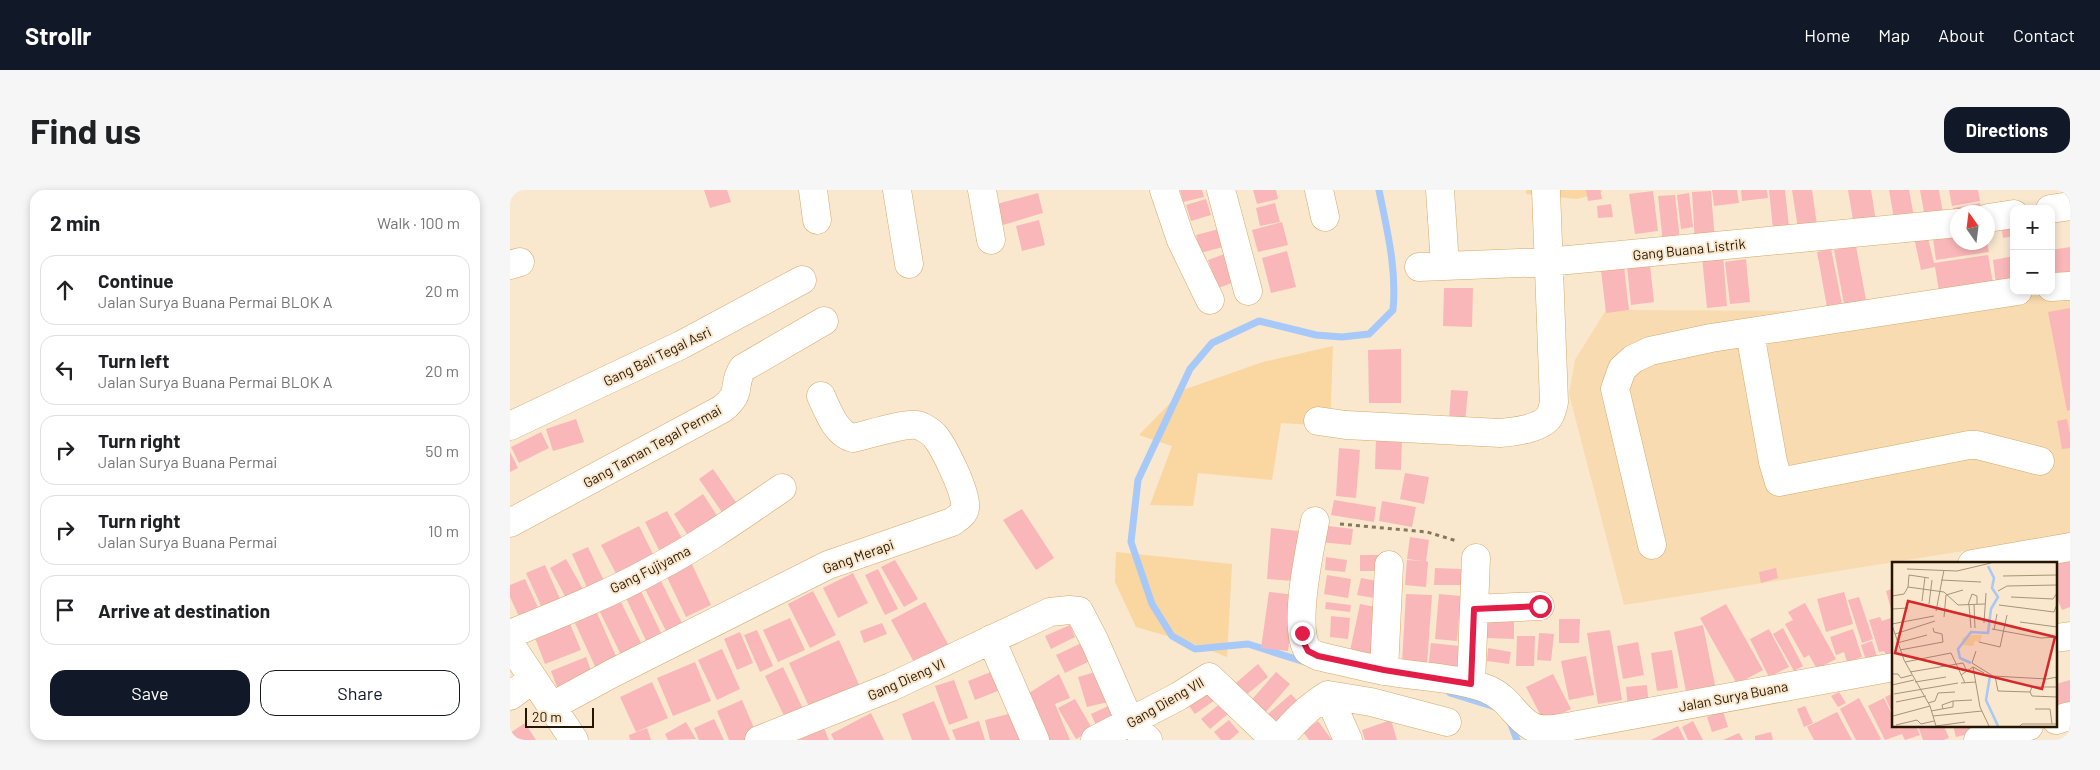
<!DOCTYPE html>
<meta charset="utf-8">
<style>
body{margin:0;font-family:Barlow,sans-serif;background:#f6f6f6;color:#202124}
.controls{position:absolute;right:15px;top:15px;display:grid;overflow:hidden;border-radius:10px;box-shadow:0 2px 8px #0003}
.controls button{width:45px;height:45px;display:grid;place-items:center;padding:0;border:0;border-bottom:1px solid #e0e0e0;background:#fff;color:#202124;font:25px sans-serif}
.compass{position:absolute;left:1440px;top:15px;width:45px;height:45px;border-radius:50%;background:#fff;box-shadow:0 2px 8px #0003;rotate:346deg}
.scale{position:absolute;left:15px;bottom:12px;width:69px;box-sizing:border-box;padding-left:5px;border:2px solid #261600;border-top:0;font-size:14px;line-height:18px;white-space:nowrap;color:#261600;-webkit-text-stroke:4px #f9e7ce;paint-order:stroke}
.stop{position:absolute;width:15px;height:15px;margin:-11px;border:4px solid #e11d48;border-radius:50%;background:#fff}
.stop.end{background:#e11d48;border-color:#fff;box-shadow:0 1px 5px #0008}
.list{margin:0;padding:0;list-style:none}
h2{display:flex;justify-content:space-between;align-items:center;height:65px;margin:0;padding:0 20px;font-size:21px}
h2 small{font-size:16px;font-weight:400;color:#757577}
.list li{display:grid;grid-template-columns:32px 1fr auto;gap:15px;align-items:center;box-sizing:border-box;height:70px;margin:0 10px 10px;padding:0 10px;border:1px solid #e0e0e0;border-radius:15px}
.list b{display:block;font-size:19px;white-space:nowrap}
.list p{margin:0;font-size:16px;white-space:nowrap;color:#757577}
.list em{font-size:16px;font-style:normal;color:#757577}
.actions{display:flex;gap:10px;padding:15px 20px}
.actions a{flex:1;padding:11px 0;border:1px solid #111827;border-radius:15px;text-align:center;font-size:18px;color:#111827}
.actions .main{background:#111827;color:#fff}
.icon{flex:none;width:28px;height:28px;fill:none;stroke:currentColor;stroke-width:2;stroke-linecap:round;stroke-linejoin:round}
.map{position:relative;flex:none;width:1560px;height:550px;overflow:hidden;border-radius:15px}
header{display:flex;align-items:center;gap:30px;box-sizing:border-box;height:70px;padding:0 25px;background:#111827;color:#fff}
header strong{font-size:24px}
nav{display:flex;gap:28px;margin-inline-start:auto;font-size:18px}
.intro{display:flex;align-items:center;justify-content:space-between;box-sizing:border-box;height:120px;padding:0 30px}
h1{margin:0;font-size:35px}
.button{padding:12px 22px;border-radius:15px;background:#111827;color:#fff;font-size:18px;font-weight:700}
main{display:flex;gap:30px;padding:0 30px}
aside{flex:1;background:#fff;border-radius:15px;box-shadow:0 2px 8px #0003}
.map>svg:first-child{display:block}
.built{fill:#f8dbb0}
.green{fill:#fad6a1}
.lines{fill:none;stroke-linecap:round;stroke-linejoin:round}
.stream{stroke:#a6c9f9;stroke-width:7}
.building{fill:#fab7b9}
.minor-casing{stroke:#d5aa69;stroke-width:29}
.path{stroke:#87765f;stroke-width:3;stroke-dasharray:4 4;stroke-linecap:butt}
.minor{stroke:#fff;stroke-width:28}
.route{stroke:#e11d48;stroke-width:6}
.labels{text-anchor:middle;dominant-baseline:central;stroke-width:4;stroke-linejoin:round;paint-order:stroke}
.street-label{font-size:14px;fill:#261600;stroke:#f9e7ce}
.inset-river{fill:none;stroke:#a6c9f9;stroke-width:2.5}
.inset-road{fill:none;stroke:#a5937c;stroke-width:1}
.view{fill:#d62828;fill-opacity:0.15;stroke:#d62828;stroke-width:2.5}
.inset-edge{fill:none;stroke:#261600;stroke-width:2.5}
</style>
<header>
<strong>Strollr</strong>
<nav><a>Home</a><a>Map</a><a>About</a><a>Contact</a></nav>
</header>
<div class="intro"><h1>Find us</h1><a class="button">Directions</a></div>
<main>
<aside>
<h2>2 min<small>Walk · 100 m</small></h2>
<ul class="list">
<li><svg class="icon" aria-label="ahead" viewBox="0 0 24 24"><path d="M12 20V5M6 11l6-6 6 6"/></svg><div><b>Continue</b><p>Jalan Surya Buana Permai BLOK A</p></div><em>20 m</em></li>
<li><svg class="icon" aria-label="left" viewBox="0 0 24 24"><path d="M17 20v-9H6M10 6l-5 5 5 5"/></svg><div><b>Turn left</b><p>Jalan Surya Buana Permai BLOK A</p></div><em>20 m</em></li>
<li><svg class="icon" aria-label="right" viewBox="0 0 24 24"><path d="M7 20v-9h11M14 6l5 5-5 5"/></svg><div><b>Turn right</b><p>Jalan Surya Buana Permai</p></div><em>50 m</em></li>
<li><svg class="icon" aria-label="right" viewBox="0 0 24 24"><path d="M7 20v-9h11M14 6l5 5-5 5"/></svg><div><b>Turn right</b><p>Jalan Surya Buana Permai</p></div><em>10 m</em></li>
<li><svg class="icon" aria-label="arrive" viewBox="0 0 24 24"><path d="M6 21V4h12l-3 4 3 4H6"/></svg><div><b>Arrive at destination</b></div></li>
</ul>
<div class="actions"><a class="main">Save</a><a>Share</a></div>
</aside>
<div class="map">
<svg width="1560" height="550" viewBox="0 0 1560 550">
<rect width="100%" height="100%" fill="#f9e7ce"/>
<path class="built" d="M 1560,81 L 1560,344 L 1114,415 L 1059,204 L 1065,170 L 1096,120 L 1298,121 L 1504,101 L 1541,101 L 1541,84 Z"/>
<path class="green" d="M 1016,0 L 1092,0 L 1092,2 L 1067,9 L 1016,4 Z
M 823,156 L 820,236 L 771,233 L 762,290 L 688,283 L 683,316 L 640,315 L 662,256 L 629,245 L 673,200 L 753,172 Z
M 606,362 L 722,374 L 717,467 L 682,453 L 626,437 L 605,392 Z"/>
<g class="lines">
<path class="stream" d="M 798,473 L 738,454 L 685,459 L 662,446 L 642,414 L 621,352 L 628,290 L 680,179 L 702,153 L 749,131 L 806,145 L 832,147 L 859,144 L 883,120 C 887,79 877,40 869,0
M 940,503 L 985,517
M 1000,532 L 1007,550"/>
</g>
<path class="building" d="M 194,0 L 217,0 L 221,12 L 200,18 Z
M 670,0 L 692,0 L 694,7 L 673,12 Z
M 743,0 L 766,0 L 768,9 L 747,14 Z
M 1076,0 L 1090,0 L 1092,9 L 1078,11 Z
M 1202,0 L 1227,0 L 1229,13 L 1204,16 Z
M 1231,0 L 1257,0 L 1258,8 L 1232,11 Z
M 1259,0 L 1275,0 L 1280,47 L 1264,49 Z
M 1282,0 L 1302,0 L 1308,42 L 1289,45 Z
M 1338,0 L 1361,0 L 1367,38 L 1345,42 Z
M 1379,0 L 1399,0 L 1405,32 L 1385,35 Z
M 1410,0 L 1429,0 L 1434,30 L 1416,33 Z
M 1439,0 L 1468,0 L 1470,11 L 1442,16 Z
M 1143,1 L 1148,41 L 1125,44 L 1119,4 Z
M 1201,1 L 1205,52 L 1185,53 L 1182,2 Z
M 528,3 L 533,23 L 493,35 L 487,14 Z
M 1179,3 L 1183,37 L 1171,39 L 1167,5 Z
M 1165,5 L 1170,51 L 1153,53 L 1148,6 Z
M 696,9 L 701,25 L 681,31 L 676,15 Z
M 765,13 L 770,32 L 750,36 L 746,18 Z
M 1470,13 L 1472,22 L 1448,22 L 1444,28 L 1443,18 Z
M 1101,14 L 1103,27 L 1088,28 L 1087,16 Z
M 529,30 L 535,55 L 512,61 L 506,36 Z
M 772,32 L 778,55 L 748,62 L 742,40 Z
M 1504,33 L 1504,46 L 1493,48 L 1491,36 Z
M 1448,38 L 1448,52 L 1477,52 L 1479,62 L 1426,70 L 1422,42 Z
M 709,39 L 713,57 L 690,63 L 686,45 Z
M 1417,44 L 1424,73 L 1478,65 L 1483,93 L 1429,101 L 1425,77 L 1411,80 L 1404,47 Z
M 1346,56 L 1356,110 L 1334,114 L 1324,60 Z
M 1560,57 L 1560,82 L 1541,85 L 1541,60 Z
M 1321,59 L 1332,114 L 1317,117 L 1307,62 Z
M 723,61 L 733,89 L 708,98 L 698,70 Z
M 777,61 L 786,97 L 761,103 L 752,68 Z
M 1213,65 L 1217,116 L 1197,118 L 1192,67 Z
M 1504,66 L 1504,90 L 1486,93 L 1483,70 Z
M 1236,69 L 1240,112 L 1220,114 L 1215,72 Z
M 1140,75 L 1144,112 L 1121,115 L 1117,77 Z
M 1114,77 L 1119,120 L 1096,123 L 1091,80 Z
M 934,98 L 963,98 L 962,137 L 933,136 Z
M 1560,118 L 1560,220 L 1557,221 L 1538,122 Z
M 891,159 L 891,213 L 859,213 L 858,160 Z
M 941,200 L 958,201 L 955,232 L 939,230 Z
M 66,229 L 74,252 L 43,261 L 36,239 Z
M 1557,229 L 1560,244 L 1560,258 L 1552,259 L 1547,231 Z
M 31,242 L 39,258 L 9,273 L 1,257 Z
M 866,248 L 892,249 L 891,280 L 865,279 Z
M 829,258 L 850,260 L 846,308 L 826,306 Z
M 0,262 L 8,278 L 0,282 Z
M 203,279 L 230,318 L 216,328 L 189,289 Z
M 895,283 L 919,287 L 914,314 L 890,309 Z
M 193,304 L 208,327 L 179,347 L 164,324 Z
M 824,310 L 866,317 L 864,332 L 821,325 Z
M 872,311 L 906,317 L 902,337 L 869,331 Z
M 512,319 L 544,368 L 526,380 L 493,330 Z
M 157,321 L 174,352 L 151,364 L 135,332 Z
M 810,335 L 843,339 L 841,355 L 809,352 Z
M 129,336 L 147,372 L 110,391 L 91,355 Z
M 761,338 L 788,341 L 784,391 L 757,389 Z
M 900,347 L 919,350 L 916,371 L 918,372 L 916,397 L 895,395 L 897,370 L 912,371 L 897,369 Z
M 78,357 L 96,395 L 79,402 L 62,364 Z
M 850,365 L 870,365 L 869,381 L 850,381 Z
M 816,367 L 837,370 L 835,382 L 815,380 Z
M 56,369 L 74,401 L 57,410 L 40,378 Z
M 1560,369 L 1560,417 L 1552,420 L 1546,406 L 1546,374 Z
M 180,370 L 201,415 L 176,427 L 155,383 Z
M 385,370 L 408,409 L 394,417 L 371,377 Z
M 35,375 L 50,409 L 32,418 L 16,383 Z
M 925,378 L 952,379 L 951,395 L 924,395 Z
M 1266,378 L 1268,388 L 1251,393 L 1249,382 Z
M 368,379 L 388,419 L 375,425 L 355,385 Z
M 343,383 L 358,413 L 328,428 L 313,398 Z
M 817,385 L 841,389 L 838,408 L 814,404 Z
M 851,388 L 867,391 L 864,408 L 847,405 Z
M 15,389 L 31,424 L 12,433 L 0,407 L 0,395 Z
M 151,391 L 176,441 L 160,449 L 135,399 Z
M 1384,398 L 1384,426 L 1383,426 L 1376,401 Z
M 131,401 L 154,449 L 139,457 L 116,408 Z
M 303,401 L 326,445 L 300,458 L 278,414 Z
M 759,402 L 785,405 L 778,461 L 751,458 Z
M 1334,402 L 1343,434 L 1316,442 L 1307,409 Z
M 896,404 L 922,405 L 917,474 L 892,473 Z
M 929,404 L 951,406 L 947,451 L 925,449 Z
M 1349,407 L 1363,449 L 1352,453 L 1338,410 Z
M 111,412 L 133,457 L 112,467 L 90,422 Z
M 415,412 L 439,456 L 405,474 L 381,430 Z
M 816,412 L 841,415 L 840,422 L 815,419 Z
M 1295,413 L 1326,469 L 1307,479 L 1299,465 L 1294,468 L 1275,434 L 1283,430 L 1278,422 Z
M 850,414 L 875,419 L 866,466 L 840,461 Z
M 1216,414 L 1253,480 L 1227,494 L 1190,428 Z
M 87,423 L 110,475 L 89,485 L 65,433 Z
M 821,426 L 840,428 L 838,449 L 820,447 Z
M 1370,427 L 1372,431 L 1381,428 L 1384,438 L 1384,463 L 1376,465 L 1374,461 L 1369,462 L 1359,430 Z
M 280,428 L 295,460 L 268,472 L 253,440 Z
M 1049,429 L 1070,429 L 1069,453 L 1049,453 Z
M 977,432 L 1004,432 L 1004,449 L 977,448 Z
M 372,433 L 377,444 L 354,453 L 350,441 Z
M 60,434 L 71,460 L 35,474 L 25,448 Z
M 560,435 L 565,447 L 541,459 L 535,446 Z
M 1193,435 L 1207,505 L 1178,511 L 1164,442 Z
M 1273,438 L 1293,476 L 1284,481 L 1263,444 Z
M 1259,439 L 1279,477 L 1259,487 L 1240,449 Z
M 1343,439 L 1352,467 L 1337,472 L 1334,462 L 1326,465 L 1320,447 Z
M 247,440 L 263,476 L 250,482 L 234,445 Z
M 1100,440 L 1112,510 L 1088,514 L 1077,443 Z
M 230,442 L 243,473 L 227,480 L 214,449 Z
M 1029,443 L 1044,444 L 1041,471 L 1027,470 Z
M 1007,446 L 1025,446 L 1024,476 L 1006,476 Z
M 329,450 L 351,499 L 301,521 L 279,473 Z
M 576,451 L 584,469 L 555,483 L 546,465 Z
M 1362,451 L 1369,473 L 1358,476 L 1351,455 Z
M 1128,452 L 1134,485 L 1113,489 L 1107,456 Z
M 921,453 L 959,457 L 956,485 L 918,481 Z
M 978,458 L 1001,462 L 999,474 L 977,471 Z
M 212,459 L 230,499 L 207,510 L 188,470 Z
M 1162,460 L 1168,498 L 1147,501 L 1141,463 Z
M 1076,466 L 1084,505 L 1059,510 L 1051,471 Z
M 76,467 L 85,491 L 50,505 L 41,481 Z
M 185,472 L 201,511 L 163,526 L 147,488 Z
M 748,474 L 758,487 L 730,510 L 720,498 Z
M 273,477 L 296,525 L 278,534 L 255,486 Z
M 491,478 L 498,497 L 465,510 L 458,491 Z
M 589,481 L 598,512 L 577,517 L 568,487 Z
M 766,482 L 780,494 L 753,525 L 739,513 Z
M 549,484 L 560,508 L 545,514 L 560,550 L 535,550 L 516,505 Z
M 1043,484 L 1061,519 L 1034,532 L 1016,497 Z
M 444,490 L 458,528 L 439,535 L 425,496 Z
M 1560,490 L 1560,519 L 1546,523 L 1546,494 Z
M 142,492 L 158,528 L 126,542 L 110,507 Z
M 698,494 L 708,508 L 685,524 L 675,511 Z
M 1137,495 L 1139,517 L 1118,519 L 1116,497 Z
M 1329,502 L 1336,513 L 1328,517 L 1321,506 Z
M 1384,503 L 1384,527 L 1375,507 Z
M 781,504 L 792,516 L 762,542 L 751,530 Z
M 1349,508 L 1371,549 L 1369,550 L 1346,550 L 1330,519 Z
M 1374,508 L 1384,529 L 1384,536 L 1387,536 L 1390,541 L 1388,536 L 1406,536 L 1410,545 L 1395,550 L 1392,544 L 1375,550 L 1358,516 Z
M 565,509 L 583,540 L 566,549 L 548,518 Z
M 232,510 L 247,545 L 235,550 L 219,550 L 207,521 Z
M 424,511 L 440,550 L 402,550 L 392,524 Z
M 605,513 L 612,530 L 588,540 L 581,524 Z
M 711,513 L 719,523 L 700,539 L 691,529 Z
M 1295,516 L 1303,533 L 1294,537 L 1287,519 Z
M 510,521 L 518,550 L 480,550 L 475,530 Z
M 1213,521 L 1218,537 L 1202,542 L 1197,527 Z
M 1327,522 L 1342,550 L 1304,550 L 1297,537 Z
M 361,523 L 374,550 L 324,550 L 321,544 Z
M 204,529 L 214,550 L 189,550 L 184,538 Z
M 719,530 L 729,542 L 720,550 L 711,550 L 704,542 Z
M 881,530 L 887,550 L 855,550 L 852,540 Z
M 469,531 L 475,550 L 446,550 L 442,540 Z
M 808,531 L 822,550 L 799,550 L 793,542 Z
M 1183,531 L 1193,550 L 1178,550 L 1172,537 Z
M 176,532 L 186,549 L 158,550 L 155,544 Z
M 15,533 L 26,550 L 4,550 L 0,543 Z
M 1168,536 L 1175,550 L 1141,550 Z
M 1408,536 L 1434,536 L 1439,548 L 1433,550 L 1413,550 Z
M 1443,536 L 1463,536 L 1465,542 L 1446,547 Z
M 137,538 L 141,550 L 120,550 L 119,545 Z
M 314,538 L 319,550 L 289,550 Z
M 1261,542 L 1263,550 L 1245,550 L 1245,546 Z
M 1229,543 L 1233,550 L 1213,550 Z"/>
<g class="lines">
<g class="minor-casing">
<path id="minor" d="M 303,0 L 307,30
M 387,0 L 399,74
M 472,0 L 481,50
M 654,0 L 671,50 L 700,110
M 711,0 L 738,101
M 809,0 L 815,27
M 930,0 L 935,75
M 1540,19 L 1560,16
M 1478,28 L 1504,24
M 0,75 L 10,72
M 909,77 L 1037,72 L 1448,33
M 1541,97 L 1560,96
M 1240,143 L 1263,272 L 1269,292 L 1459,255 L 1467,255 L 1530,271
M 808,231 L 836,235 L 990,243 C 1003,242 1030,239 1039,227 C 1041,224 1043,217 1044,212 L 1036,0
M 0,236 L 171,155 L 292,90
M 805,331 C 800,360 782,437 798,461 L 808,466 C 830,471 853,477 875,481 C 909,487 945,487 977,499 C 999,508 1005,527 1021,536 C 1033,543 1049,538 1062,536 L 1384,477
M 0,333 L 212,219 C 234,202 221,195 233,178 L 314,131
M 1142,355 L 1105,199 L 1112,179 L 1123,169 L 1140,161 L 1201,148 L 1508,101
M 1462,374 L 1560,357
M 964,419 L 1030,416
M 0,444 C 49,424 100,404 146,378 C 190,355 231,326 272,298
M 1546,448 L 1560,446
M 481,449 L 525,550
M 0,454 L 64,550
M 874,481 L 879,375
M 961,494 L 966,368
M 818,505 L 838,550
M 0,506 L 23,489
M 42,516 L 103,483 L 318,375 L 442,332 C 447,328 454,325 455,318 C 458,305 433,255 424,245 C 420,241 412,236 407,235 C 394,233 357,245 343,248 C 326,244 318,221 311,206
M 1546,530 L 1560,526
M 249,550 L 381,497 L 540,422 L 559,420 L 569,421 L 585,452 L 620,532 L 638,550
M 585,550 L 669,506 L 699,487 L 765,550
M 769,550 C 784,532 798,517 818,505 L 861,512 L 937,532
M 1468,550 L 1519,536"/>
</g>
<path class="path" d="M 830,334 L 917,342 L 947,351"/>
<use href="#minor" class="minor"/>
</g>
<g class="lines">
<path class="route" d="M 792,443 L 793,451 L 798,461 L 808,466 L 874,480 L 961,494 L 964,419 L 1030,416"/>
</g>
<g class="labels">
<g class="street-label">
<text transform="translate(1179 59) rotate(-6)">Gang Buana Listrik</text>
<text transform="translate(147 166) rotate(-26)">Gang Bali Tegal Asri</text>
<text transform="translate(142 256) rotate(-29)">Gang Taman Tegal Permai</text>
<text transform="translate(348 366) rotate(-20)">Gang Merapi</text>
<text transform="translate(140 379) rotate(-27)">Gang Fujiyama</text>
<text transform="translate(396 489) rotate(-24)">Gang Dieng VI</text>
<text transform="translate(1223 506) rotate(-11)">Jalan Surya Buana</text>
<text transform="translate(655 512) rotate(-30)">Gang Dieng VII</text>
</g>
</g>
<g transform="translate(1382 372)">
<rect width="165" height="165" fill="#f9e7ce"/>
<path d="M 75,73 L 90,73 L 88,80 L 83,79 L 81,84 L 69,83 L 72,79 L 70,77 Z" fill="#fad6a1"/>
<path class="inset-river" d="M 79,101 L 68,96 L 66,87 L 79,70 L 96,71 L 99,47 L 106,35 L 100,26 L 102,16 L 96,4M 98,114 L 94,138 L 106,164"/>
<path class="inset-road" d="M 15,7 L 65,9 L 99,1M 111,14 L 165,13M 49,18 L 89,20M 16,25 L 17,13 L 37,16M 106,29 L 115,24 L 165,23M 0,34 L 12,32 L 16,25 L 52,30 L 66,43 L 93,42M 119,35 L 161,37 L 165,31M 30,39 L 33,15M 37,42 L 40,18M 76,43 L 80,32 L 85,34 L 85,42M 77,43 L 79,66M 82,43 L 83,66M 107,43 L 162,50 L 165,42M 0,47 L 16,46M 44,49 L 52,8M 52,55 L 54,33 L 71,28M 128,60 L 165,65M 92,61 L 94,31M 0,62 L 42,54M 0,63 L 12,98 L 38,144 L 44,164M 100,67 L 149,76 L 165,75M 102,68 L 105,52M 3,72 L 43,59M 87,80 L 108,85 L 115,53M 5,81 L 35,73M 8,88 L 51,80 L 50,72 L 42,70 L 41,66M 84,89 L 80,101 L 101,114 L 155,117 L 165,115M 13,100 L 59,91 L 73,121M 81,105 L 88,145 L 97,164M 18,110 L 71,101 L 75,109M 0,112 L 6,112 L 9,116 L 20,113M 69,113 L 81,105 L 92,111M 103,114 L 106,129 L 138,130M 23,120 L 54,115M 69,121 L 84,120M 0,123 L 22,118M 138,130 L 140,125 L 165,125 L 164,115M 138,130 L 140,134 L 165,135M 2,132 L 66,121M 4,140 L 34,134M 36,141 L 43,139 L 46,131 L 63,130M 51,147 L 50,143 L 61,139 L 80,138M 143,147 L 158,147 L 160,162M 39,149 L 61,145 L 61,139M 1,154 L 38,144M 41,154 L 90,149M 4,163 L 25,158 L 29,162 L 42,159M 44,164 L 73,160M 128,164 L 130,162 L 165,162"/>
<path class="view" d="M 16,39 L 163,75 L 150,127 L 3,91 Z"/>
<rect width="165" height="165" class="inset-edge"/>
</g>
</svg>
<div class="controls">
<button>+</button>
<button>−</button>
</div>
<svg class="compass" viewBox="-18 -18 36 36"><path d="M0-13l5 13h-10z" fill="#e53935"/><path d="M0 13l5-13h-10z" fill="#757577"/></svg>
<div class="scale">20 m</div>
<div class="stop" style="left:1030px;top:416px"></div>
<div class="stop end" style="left:792px;top:443px"></div>
</div>
</main>
